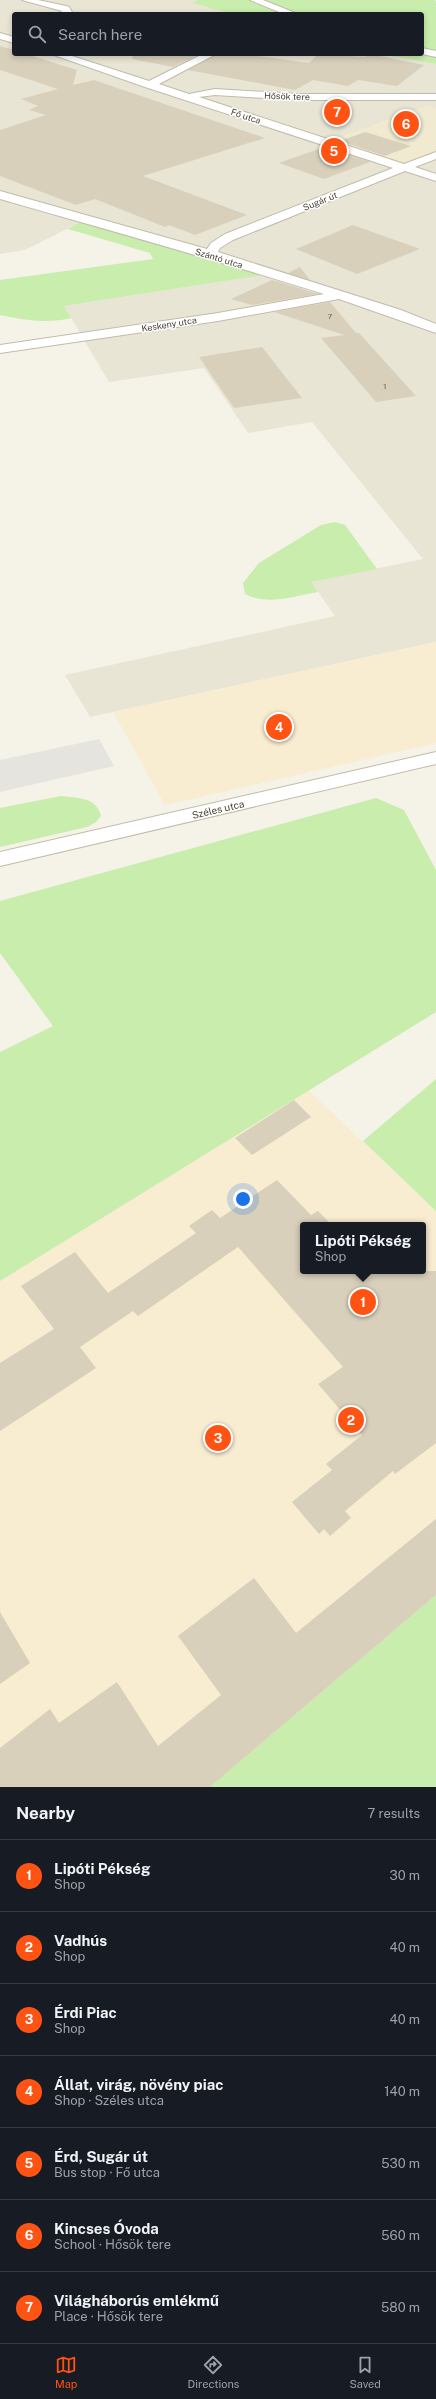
<!DOCTYPE html>
<meta charset="utf-8">
<style>
body{margin:0;font-family:"Public Sans",sans-serif;background:#20242c;color:#f1f3f6}
.you{position:absolute;left:243px;top:1199px;width:14px;height:14px;margin:-10px;border:3px solid #fff;border-radius:50%;background:#1a73e8;box-shadow:0 0 0 6px #1a73e833}
.badge{display:grid;place-items:center;width:26px;height:26px;border-radius:50%;background:#ff5314;color:#fff;font-size:13px;font-weight:700}
.pin{position:absolute;translate:-50% -50%;border:2px solid #fff;box-shadow:0 1px 4px #0006}
.popup{position:absolute;left:300px;top:1222px;width:126px;height:52px;box-sizing:border-box;display:grid;place-content:center;border-radius:4px;background:#171b24;filter:drop-shadow(0 1px 3px #0005);font-size:13px;white-space:nowrap;color:#9ea1a6}
.popup b{font-size:15px;color:#f1f3f6}
.popup::after{content:'';position:absolute;left:50%;top:100%;margin-left:-8px;border:8px solid transparent;border-top-color:#171b24}
.list{margin:0;padding:0;list-style:none}
h2{display:flex;justify-content:space-between;align-items:center;height:52px;margin:0;padding:0 16px;font-size:17px}
h2 small{font-size:13px;font-weight:400;color:#9ea1a6}
.list li{display:grid;grid-template-columns:26px 1fr auto;gap:12px;align-items:center;box-sizing:border-box;height:72px;padding:0 16px;border-top:1px solid #363941}
.list b{display:block;font-size:15px;white-space:nowrap}
.list p{margin:0;font-size:13px;white-space:nowrap;color:#9ea1a6}
.list em{font-size:13px;font-style:normal;color:#9ea1a6}
.icon{flex:none;width:22px;height:22px;fill:none;stroke:currentColor;stroke-width:2;stroke-linecap:round;stroke-linejoin:round}
.map{position:relative;flex:none;width:436px;height:1787px;overflow:hidden}
.search{position:absolute;background:#171b24;box-shadow:0 2px 6px #0003;left:12px;right:12px;top:12px;height:44px;display:flex;align-items:center;gap:10px;box-sizing:border-box;padding:0 14px;border-radius:4px;color:#9ea1a6;font-size:15px}
.sheet{height:556px;background:#171b24}
nav{display:flex;justify-content:space-around;align-items:center;box-sizing:border-box;height:56px;border-top:1px solid #363941;background:#171b24;font-size:11px;color:#9ea1a6}
nav a{display:grid;justify-items:center;gap:2px}
nav .on{color:#ff5314}
.map>svg:first-child{display:block}
.residential{fill:#e9e5d5}
.commercial{fill:#f8ecd1;fill-rule:evenodd}
.education{fill:#efead0}
.green{fill:#c8edac}
.parking{fill:#e6e4df}
.building{fill:#d8d0bb}
.lines{fill:none;stroke-linecap:round;stroke-linejoin:round}
.minor-casing{stroke:#c1bca9;stroke-width:2}
.minor{fill:#fff;fill-rule:evenodd}
.labels{text-anchor:middle;dominant-baseline:central;stroke-width:3;stroke-linejoin:round;paint-order:stroke}
.number-label{font-size:8px;fill:#6d6656}
.far-street-label{font-size:9px;fill:#494335;stroke:#fff}
.street-label{font-size:10px;fill:#494335;stroke:#fff}
</style>
<div class="map">
<svg width="436" height="1787" viewBox="0 0 436 1787">
<rect width="100%" height="100%" fill="#f5f2e7"/>
<path class="residential" d="M 0,0 L 198,0 L 194,3 L 232,14 L 14,14 L 14,54 L 380,54 L 436,64 L 436,642 L 90,717 L 65,675 L 335,616 L 311,582 L 423,559 L 312,422 L 248,433 L 204,368 L 109,382 L 64,306 L 261,275 L 81,222 L 25,250 L 0,254 Z"/>
<path class="commercial" d="M 436,642 L 436,743 L 165,805 L 113,712 Z
M 308,1090 L 436,1211 L 436,1595 L 210,1787 L 0,1787 L 0,1281 ZM 303,1225 L 423,1225 L 423,1271 L 303,1271 Z"/>
<path class="education" d="M 428,105 L 436,108 L 436,150 L 405,163 L 329,141 Z"/>
<path class="green" d="M 198,0 L 434,0 L 436,1 L 436,64 L 380,54 L 422,54 L 422,14 L 232,14 L 193,3 Z
M 80,222 L 263,275 L 64,306 L 71,318 C 47,324 24,320 0,315 L 0,280 L 153,259 L 150,253 L 68,229 Z
M 335,522 L 345,525 L 377,569 L 311,582 L 318,592 C 294,596 268,606 245,594 L 243,583 L 259,563 L 321,525 Z
M 61,796 C 77,798 97,797 101,816 L 96,822 L 87,827 L 0,847 L 0,808 Z
M 376,798 L 404,810 L 436,870 L 436,1012 L 0,1281 L 0,1052 L 53,1026 L 0,953 L 0,901 Z
M 436,1079 L 436,1211 L 363,1141 Z
M 436,1595 L 436,1787 L 210,1787 Z"/>
<path class="parking" d="M 99,739 L 114,766 L 0,792 L 0,760 Z"/>
<path class="building" d="M 0,46 L 14,50 L 14,54 L 26,54 L 77,70 L 73,85 L 94,80 L 265,138 L 143,176 L 247,215 L 195,235 L 169,225 L 165,227 L 95,199 L 76,205 L 0,176 L 0,130 L 46,115 L 29,110 L 38,106 L 21,99 L 58,89 L 0,70 Z
M 133,54 L 200,54 L 173,67 L 132,59 Z
M 217,54 L 244,54 L 309,63 L 318,54 L 365,57 L 370,54 L 424,65 L 397,86 L 358,80 L 348,86 L 313,80 L 295,90 L 188,70 Z
M 365,132 L 411,146 L 385,156 L 340,141 Z
M 324,147 L 370,162 L 324,179 L 279,163 Z
M 353,225 L 420,249 L 357,274 L 296,249 Z
M 300,267 L 310,280 L 288,273 Z
M 272,280 L 283,283 L 318,294 L 252,305 L 231,299 Z
M 330,302 L 356,333 L 359,333 L 416,396 L 376,402 L 321,338 L 344,335 L 274,312 Z
M 262,347 L 302,398 L 234,408 L 199,357 Z
M 294,1100 L 311,1117 L 252,1155 L 235,1138 Z
M 277,1180 L 311,1215 L 318,1211 L 332,1225 L 303,1225 L 303,1271 L 436,1271 L 436,1443 L 395,1474 L 393,1471 L 345,1511 L 351,1518 L 330,1536 L 324,1529 L 319,1534 L 292,1502 L 332,1470 L 326,1464 L 362,1435 L 318,1384 L 343,1367 L 238,1247 L 138,1316 L 133,1311 L 80,1347 L 96,1368 L 0,1431 L 0,1363 L 54,1329 L 21,1286 L 75,1252 L 108,1293 L 196,1233 L 189,1226 L 212,1210 L 220,1218 Z
M 436,1519 L 436,1595 L 210,1787 L 0,1787 L 0,1748 L 50,1709 L 59,1723 L 117,1682 L 158,1746 L 221,1695 L 178,1636 L 254,1578 L 296,1633 Z
M 0,1612 L 30,1663 L 0,1684 Z"/>
<g class="lines">
<g class="minor-casing">
<path id="minor" d="M 22,0 L 38,0 L 66,6 L 69,7 L 72,12 L 70,14 L 57,14 L 62,11 Z
M 250,0 L 263,0 L 298,14 L 284,14 Z
M 0,33 L 14,37 L 14,43 L 0,39 Z
M 422,48 L 436,51 L 436,57 L 422,54 Z
M 51,54 L 66,54 L 149,81 L 203,54 L 216,54 L 159,84 L 189,94 L 215,89 L 299,94 L 436,94 L 436,100 L 299,100 L 215,95 L 199,97 L 404,164 L 436,152 L 436,159 L 415,167 L 436,174 L 436,181 L 405,171 L 233,240 L 220,248 L 218,252 L 401,310 L 436,324 L 436,333 L 339,299 L 218,321 L 0,353 L 0,345 L 218,313 L 324,294 C 216,260 108,230 0,199 L 0,191 L 207,249 L 211,243 L 225,234 L 393,168 L 145,87 Z
M 436,752 L 436,764 L 0,866 L 0,852 Z"/>
</g>
<use href="#minor" class="minor"/>
</g>
<g class="labels">
<g class="number-label">
<text x="330" y="316">7</text>
<text x="385" y="386">1</text>
</g>
<g class="far-street-label">
<text transform="translate(287 96) rotate(2)">Hősök tere</text>
<text transform="translate(246 116) rotate(18)">Fő utca</text>
<text transform="translate(320 201) rotate(-22)">Sugár út</text>
<text transform="translate(219 258) rotate(17)">Szántó utca</text>
<text transform="translate(169 324) rotate(-9)">Keskeny utca</text>
</g>
<g class="street-label">
<text transform="translate(218 809) rotate(-13)">Széles utca</text>
</g>
</g>
</svg>
<div class="you"></div>
<div class="pin badge" style="left:363px;top:1302px">1</div>
<div class="popup"><b>Lipóti Pékség</b>Shop</div>
<div class="pin badge" style="left:351px;top:1420px">2</div>
<div class="pin badge" style="left:218px;top:1438px">3</div>
<div class="pin badge" style="left:279px;top:727px">4</div>
<div class="pin badge" style="left:334px;top:151px">5</div>
<div class="pin badge" style="left:406px;top:124px">6</div>
<div class="pin badge" style="left:337px;top:112px">7</div>
<div class="search"><svg class="icon" aria-label="search" viewBox="0 0 24 24"><circle cx="10" cy="10" r="6"/><path d="M15 15l6 6"/></svg>Search here</div>
</div>
<section class="sheet">
<h2>Nearby<small>7 results</small></h2>
<ul class="list">
<li><span class="badge">1</span><div><b>Lipóti Pékség</b><p>Shop</p></div><em>30 m</em></li>
<li><span class="badge">2</span><div><b>Vadhús</b><p>Shop</p></div><em>40 m</em></li>
<li><span class="badge">3</span><div><b>Érdi Piac</b><p>Shop</p></div><em>40 m</em></li>
<li><span class="badge">4</span><div><b>Állat, virág, növény piac</b><p>Shop · Széles utca</p></div><em>140 m</em></li>
<li><span class="badge">5</span><div><b>Érd, Sugár út</b><p>Bus stop · Fő utca</p></div><em>530 m</em></li>
<li><span class="badge">6</span><div><b>Kincses Óvoda</b><p>School · Hősök tere</p></div><em>560 m</em></li>
<li><span class="badge">7</span><div><b>Világháborús emlékmű</b><p>Place · Hősök tere</p></div><em>580 m</em></li>
</ul>
</section>
<nav>
<a class="on"><svg class="icon" aria-label="map" viewBox="0 0 24 24"><path d="M3 6l6-2 6 2 6-2v14l-6 2-6-2-6 2zM9 4v14M15 6v14"/></svg>Map</a>
<a><svg class="icon" aria-label="directions" viewBox="0 0 24 24"><path d="M12 3l9 9-9 9-9-9zM9 14v-3h6M13 9l2 2-2 2"/></svg>Directions</a>
<a><svg class="icon" aria-label="saved" viewBox="0 0 24 24"><path d="M7 4h10v16l-5-4-5 4z"/></svg>Saved</a>
</nav>
